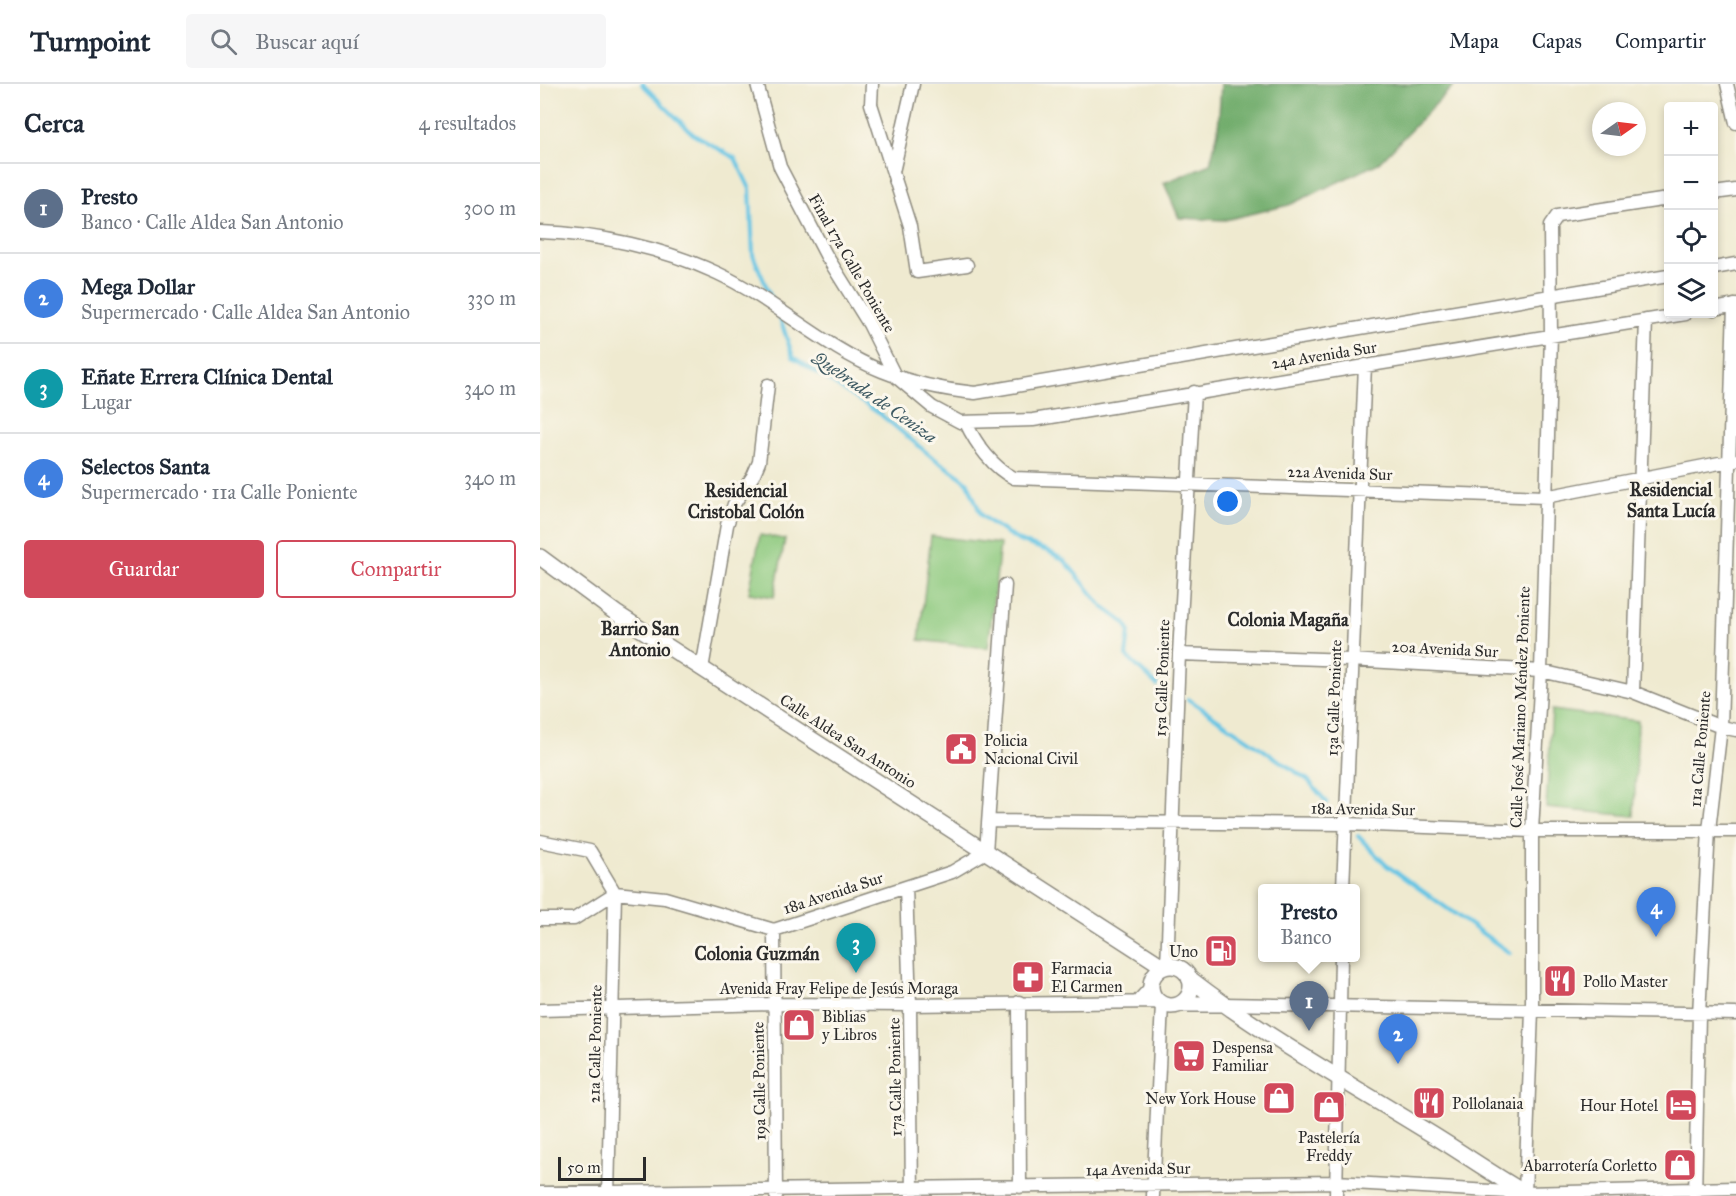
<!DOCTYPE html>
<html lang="es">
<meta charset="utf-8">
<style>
body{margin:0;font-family:"IM FELL Great Primer",serif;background:#f6f6f7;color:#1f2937}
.controls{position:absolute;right:18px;top:18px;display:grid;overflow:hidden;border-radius:6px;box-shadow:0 3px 9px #0003}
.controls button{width:54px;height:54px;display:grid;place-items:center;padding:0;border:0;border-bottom:2px solid #e0e1e3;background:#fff;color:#1f2937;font:30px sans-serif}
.compass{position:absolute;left:1052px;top:18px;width:54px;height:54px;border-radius:50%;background:#fff;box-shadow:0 3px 9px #0003;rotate:76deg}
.scale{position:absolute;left:18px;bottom:15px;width:88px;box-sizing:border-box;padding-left:6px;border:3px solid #2b2b2b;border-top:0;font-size:16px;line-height:21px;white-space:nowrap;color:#2b2b2b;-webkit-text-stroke:4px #fbf7ec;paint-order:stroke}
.you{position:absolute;left:688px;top:418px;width:21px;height:21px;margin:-15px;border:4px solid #fff;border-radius:50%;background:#1a73e8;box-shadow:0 0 0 9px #1a73e833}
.badge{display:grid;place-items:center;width:39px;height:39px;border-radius:50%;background:#d1495b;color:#fff;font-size:20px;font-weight:700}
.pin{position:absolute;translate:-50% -50px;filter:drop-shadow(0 2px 3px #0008)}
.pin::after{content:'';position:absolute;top:32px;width:21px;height:18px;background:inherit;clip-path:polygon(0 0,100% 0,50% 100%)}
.popup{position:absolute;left:718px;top:800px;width:102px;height:78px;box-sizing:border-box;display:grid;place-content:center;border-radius:6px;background:#fff;filter:drop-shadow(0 2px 4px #0005);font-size:20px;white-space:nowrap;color:#747a83}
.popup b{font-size:22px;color:#1f2937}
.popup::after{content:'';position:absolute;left:50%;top:100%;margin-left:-12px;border:12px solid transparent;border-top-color:#fff}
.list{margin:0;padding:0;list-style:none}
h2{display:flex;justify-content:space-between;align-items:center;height:78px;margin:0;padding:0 24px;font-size:26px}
h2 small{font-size:20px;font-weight:400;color:#747a83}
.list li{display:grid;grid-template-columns:39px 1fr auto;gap:18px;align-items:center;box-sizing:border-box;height:90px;padding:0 24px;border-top:2px solid #e0e1e3}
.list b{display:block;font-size:22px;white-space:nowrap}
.list p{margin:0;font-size:20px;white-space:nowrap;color:#747a83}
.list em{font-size:20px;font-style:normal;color:#747a83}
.actions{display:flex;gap:12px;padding:18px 24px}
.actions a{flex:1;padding:14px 0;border:2px solid #d1495b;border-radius:6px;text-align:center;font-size:21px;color:#d1495b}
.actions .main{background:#d1495b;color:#fff}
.icon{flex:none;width:33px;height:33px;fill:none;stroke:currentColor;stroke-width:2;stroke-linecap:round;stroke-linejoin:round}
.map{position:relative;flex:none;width:1196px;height:1112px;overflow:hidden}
header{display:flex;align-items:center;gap:36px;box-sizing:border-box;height:84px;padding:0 30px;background:#fff;border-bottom:2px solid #e0e1e3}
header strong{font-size:28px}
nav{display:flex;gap:33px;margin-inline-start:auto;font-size:21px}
.search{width:420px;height:54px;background:#f6f6f7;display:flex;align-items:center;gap:15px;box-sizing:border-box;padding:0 21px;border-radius:6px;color:#747a83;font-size:22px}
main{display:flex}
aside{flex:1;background:#fff}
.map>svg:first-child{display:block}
.green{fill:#8dc97e;stroke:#5c7a54;stroke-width:1.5}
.forest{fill:#72ad6d;stroke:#4e6c4c;stroke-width:1.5}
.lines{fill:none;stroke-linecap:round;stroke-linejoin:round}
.stream{stroke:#66c5e4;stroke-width:4}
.minor-casing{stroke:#8d8a7e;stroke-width:15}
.major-casing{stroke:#8d8a7e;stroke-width:18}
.minor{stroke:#fff;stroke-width:12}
.major{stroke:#fff;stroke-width:15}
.labels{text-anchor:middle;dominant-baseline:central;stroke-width:6;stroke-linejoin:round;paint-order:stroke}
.street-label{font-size:16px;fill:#2b2b2b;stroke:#fbf7ec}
.poi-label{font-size:16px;fill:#2b2b2b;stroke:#fbf7ec;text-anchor:start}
.water-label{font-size:18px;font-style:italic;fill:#3d5962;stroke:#fbf7ec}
.neighbourhood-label{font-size:18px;font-weight:bold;fill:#2b2b2b;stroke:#fbf7ec}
</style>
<header>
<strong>Turnpoint</strong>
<div class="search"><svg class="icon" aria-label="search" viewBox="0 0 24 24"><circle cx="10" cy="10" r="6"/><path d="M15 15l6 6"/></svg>Buscar aquí</div>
<nav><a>Mapa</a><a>Capas</a><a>Compartir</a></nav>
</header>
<main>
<aside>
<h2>Cerca<small>4 resultados</small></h2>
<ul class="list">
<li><span class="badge" style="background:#5c6f8a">1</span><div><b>Presto</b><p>Banco · Calle Aldea San Antonio</p></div><em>300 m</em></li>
<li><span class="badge" style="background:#3f7fe0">2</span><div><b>Mega Dollar</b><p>Supermercado · Calle Aldea San Antonio</p></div><em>330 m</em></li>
<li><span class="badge" style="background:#0f9aa8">3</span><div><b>Eñate Errera Clínica Dental</b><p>Lugar</p></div><em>340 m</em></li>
<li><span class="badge" style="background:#3f7fe0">4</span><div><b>Selectos Santa</b><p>Supermercado · 11a Calle Poniente</p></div><em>340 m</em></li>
</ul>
<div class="actions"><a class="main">Guardar</a><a>Compartir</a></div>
</aside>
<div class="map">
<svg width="1196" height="1112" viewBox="0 0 1196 1112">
<rect width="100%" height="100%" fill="#fbf7ec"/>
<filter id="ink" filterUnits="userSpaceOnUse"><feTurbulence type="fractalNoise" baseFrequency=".0167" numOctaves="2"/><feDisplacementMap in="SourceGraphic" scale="12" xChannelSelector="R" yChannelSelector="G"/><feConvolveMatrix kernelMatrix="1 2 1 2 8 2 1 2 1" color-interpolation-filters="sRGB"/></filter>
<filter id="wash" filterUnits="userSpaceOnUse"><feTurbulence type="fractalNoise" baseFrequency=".008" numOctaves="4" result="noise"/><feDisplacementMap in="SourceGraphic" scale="24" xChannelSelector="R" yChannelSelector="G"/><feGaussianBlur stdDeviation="1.35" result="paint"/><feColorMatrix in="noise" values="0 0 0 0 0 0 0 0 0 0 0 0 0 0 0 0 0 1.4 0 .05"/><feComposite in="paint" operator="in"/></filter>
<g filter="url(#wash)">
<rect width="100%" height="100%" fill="#efead0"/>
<path class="green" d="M 220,451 L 245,455 L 234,513 L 209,509 Z
M 391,452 L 460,460 L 448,564 L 379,556 Z
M 1012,626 L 1098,637 L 1094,732 L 1006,724 Z"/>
<path class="forest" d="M 681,0 L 915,0 L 839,79 L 749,121 L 685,136 L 639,134 L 624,99 L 670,80 L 678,47 Z"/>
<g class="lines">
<path class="stream" d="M 102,0 L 154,51 L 195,74 L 210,105 L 213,171 L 232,216
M 239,231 L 253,273 L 340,330 L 392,373 L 421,393 L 428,399 L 441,431 L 451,439 L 479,457 L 508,467 L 525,477 L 563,523 L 585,539 L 589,547 L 586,572 L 617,601
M 648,615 L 768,696 L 787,719
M 818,752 L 846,781 L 970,869"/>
</g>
</g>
<g filter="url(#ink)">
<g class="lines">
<g class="minor-casing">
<path id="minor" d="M 217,0 L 240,83 L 286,171 L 329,240 L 355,292 L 392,323 L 420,338 L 493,336 L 1145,230
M 332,0 L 331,20 L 370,142 L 377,188 L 427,181
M 1187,0 L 1196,39
M 353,88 L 373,0
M 1174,109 L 1196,106
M 0,148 C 59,150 123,164 177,189 C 235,216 283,263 342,287 C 372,299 404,306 435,309 L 1128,192
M 1174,184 L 1196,180
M 1174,225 L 1196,221
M 426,339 C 436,360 453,384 474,394 L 1005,413 L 1195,376
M 639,570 L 810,576 L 1001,587 L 1093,608 L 1181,643 L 1196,646
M 162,585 L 187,441 L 194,420 L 213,392 L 219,378 L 228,301
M 1093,608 L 1106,236
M 450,737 L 807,740 L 992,747 L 1196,747
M 0,757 L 50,767 L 75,809
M 366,803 L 370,921 L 372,1112
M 803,804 L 825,281
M 75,809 L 125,814 L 234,846 L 412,788 L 446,768 L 465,501
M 0,835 L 34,835 L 75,809
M 234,846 L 236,1112
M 627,882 L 639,570 L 654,308
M 599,916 L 611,903
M 479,918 L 480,1103
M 683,920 L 1196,930
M 0,926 L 235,920 L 370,921 L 618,918
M 0,1109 L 796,1098 L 985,1109 L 1196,1104
M 985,1109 L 992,927 L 992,747 L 1001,587 L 1011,251 L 1010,142 L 1017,132 L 1128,115
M 68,1112 L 75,809
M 613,1112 L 622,920
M 796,1112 L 801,874
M 1155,1112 L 1159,930 L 1169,746 L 1181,643 L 1194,221"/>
</g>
<g class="major-casing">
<path id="major" d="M 0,473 L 76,529 L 624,883
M611 902a20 20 0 1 1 40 0a20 20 0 1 1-40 0Z
M 649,894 C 724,952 807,998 888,1048 C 921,1068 952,1090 985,1109 L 985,1112
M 640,920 L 683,920"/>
</g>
<use href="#minor" class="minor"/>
<use href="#major" class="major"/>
</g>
</g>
<defs>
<g id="civic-square" transform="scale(1.725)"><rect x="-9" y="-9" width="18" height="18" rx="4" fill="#d1495b" stroke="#fbf7ec"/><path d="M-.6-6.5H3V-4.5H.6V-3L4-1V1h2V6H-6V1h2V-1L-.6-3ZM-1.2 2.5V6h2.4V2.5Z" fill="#fff"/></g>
<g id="fuel-square" transform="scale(1.725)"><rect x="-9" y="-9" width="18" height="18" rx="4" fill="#d1495b" stroke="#fbf7ec"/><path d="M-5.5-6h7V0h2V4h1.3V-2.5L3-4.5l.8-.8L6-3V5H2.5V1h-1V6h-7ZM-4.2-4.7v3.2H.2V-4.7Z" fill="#fff"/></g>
<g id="pharmacy-square" transform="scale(1.725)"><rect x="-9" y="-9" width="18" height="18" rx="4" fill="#d1495b" stroke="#fbf7ec"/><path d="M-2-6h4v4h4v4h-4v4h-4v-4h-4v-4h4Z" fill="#fff"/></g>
<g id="restaurant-square" transform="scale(1.725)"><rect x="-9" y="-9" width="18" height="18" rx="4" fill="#d1495b" stroke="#fbf7ec"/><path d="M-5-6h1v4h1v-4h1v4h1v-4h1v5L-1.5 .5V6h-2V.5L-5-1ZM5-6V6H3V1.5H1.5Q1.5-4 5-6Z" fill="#fff"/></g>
<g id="shop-square" transform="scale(1.725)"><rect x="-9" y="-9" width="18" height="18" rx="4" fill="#d1495b" stroke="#fbf7ec"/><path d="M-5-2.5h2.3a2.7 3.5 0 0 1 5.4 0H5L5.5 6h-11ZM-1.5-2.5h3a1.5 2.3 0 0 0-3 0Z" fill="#fff"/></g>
<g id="supermarket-square" transform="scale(1.725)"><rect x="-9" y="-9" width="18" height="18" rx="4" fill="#d1495b" stroke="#fbf7ec"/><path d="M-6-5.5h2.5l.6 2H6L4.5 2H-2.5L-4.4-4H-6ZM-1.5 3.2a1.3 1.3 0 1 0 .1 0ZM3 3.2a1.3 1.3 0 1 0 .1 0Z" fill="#fff"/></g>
<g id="hotel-square" transform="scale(1.725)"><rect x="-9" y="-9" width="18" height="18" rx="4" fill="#d1495b" stroke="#fbf7ec"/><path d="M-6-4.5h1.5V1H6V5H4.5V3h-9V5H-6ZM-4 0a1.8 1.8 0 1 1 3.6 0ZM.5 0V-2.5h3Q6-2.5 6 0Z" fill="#fff"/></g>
</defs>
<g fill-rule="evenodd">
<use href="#civic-square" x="421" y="665"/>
<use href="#fuel-square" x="681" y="867"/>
<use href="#pharmacy-square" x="488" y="893"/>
<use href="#restaurant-square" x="1020" y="897"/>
<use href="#shop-square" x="259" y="941"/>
<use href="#supermarket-square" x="649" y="972"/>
<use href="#shop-square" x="739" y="1014"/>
<use href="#restaurant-square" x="889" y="1019"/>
<use href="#hotel-square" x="1141" y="1021"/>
<use href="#shop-square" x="789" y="1023"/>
<use href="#shop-square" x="1140" y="1081"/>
</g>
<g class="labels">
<g class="street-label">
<text transform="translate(312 179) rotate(60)">Final 17a Calle Poniente</text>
<text transform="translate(784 271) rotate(-9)">24a Avenida Sur</text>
<text transform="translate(800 389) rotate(2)">22a Avenida Sur</text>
<text transform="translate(905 565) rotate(3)">20a Avenida Sur</text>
<text transform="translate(622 594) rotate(-88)">15a Calle Poniente</text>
<text transform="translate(794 614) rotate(-88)">13a Calle Poniente</text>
<text transform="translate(980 623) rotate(-88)">Calle José Mariano Méndez Poniente</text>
<text transform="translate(308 657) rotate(33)">Calle Aldea San Antonio</text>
<text transform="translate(1160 665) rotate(-85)">11a Calle Poniente</text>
<text transform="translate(823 725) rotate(1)">18a Avenida Sur</text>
<text transform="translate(293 809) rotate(-18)">18a Avenida Sur</text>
<text x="299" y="904">Avenida Fray Felipe de Jesús Moraga</text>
<text transform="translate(55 960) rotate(-89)">21a Calle Poniente</text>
<text transform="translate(355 993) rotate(-91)">17a Calle Poniente</text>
<text transform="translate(219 997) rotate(-91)">19a Calle Poniente</text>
<text transform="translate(598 1085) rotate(-1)">14a Avenida Sur</text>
</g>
<g class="poi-label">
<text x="444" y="656">Policia<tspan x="444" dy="18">Nacional Civil</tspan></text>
<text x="658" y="867" text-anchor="end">Uno</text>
<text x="511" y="884">Farmacia<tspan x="511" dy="18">El Carmen</tspan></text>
<text x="1043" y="897">Pollo Master</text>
<text x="282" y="932">Biblias<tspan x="282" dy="18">y Libros</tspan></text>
<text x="672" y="963">Despensa<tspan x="672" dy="18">Familiar</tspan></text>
<text x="716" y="1014" text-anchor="end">New York House</text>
<text x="912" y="1019">Pollolanaia</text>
<text x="1118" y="1021" text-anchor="end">Hour Hotel</text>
<text x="789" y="1053" text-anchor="middle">Pastelería<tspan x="789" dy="18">Freddy</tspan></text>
<text x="1117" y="1081" text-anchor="end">Abarrotería Corletto</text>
</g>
<g class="water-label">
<text transform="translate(335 313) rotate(35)">Quebrada de Ceniza</text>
</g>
<g class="neighbourhood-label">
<text x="1131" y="406">Residencial<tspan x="1131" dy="21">Santa Lucía</tspan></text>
<text x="206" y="407">Residencial<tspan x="206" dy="21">Cristobal Colón</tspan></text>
<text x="748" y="536">Colonia Magaña</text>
<text x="100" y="545">Barrio San<tspan x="100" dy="21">Antonio</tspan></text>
<text x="217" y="870">Colonia Guzmán</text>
</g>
</g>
</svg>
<div class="controls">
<button>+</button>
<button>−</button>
<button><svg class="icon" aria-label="locate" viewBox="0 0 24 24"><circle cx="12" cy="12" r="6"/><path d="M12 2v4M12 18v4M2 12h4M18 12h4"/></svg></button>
<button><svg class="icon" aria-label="layers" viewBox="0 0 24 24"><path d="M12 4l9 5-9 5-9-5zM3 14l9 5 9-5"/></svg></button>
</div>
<svg class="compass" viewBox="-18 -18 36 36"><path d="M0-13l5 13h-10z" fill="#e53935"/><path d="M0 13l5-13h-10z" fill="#747a83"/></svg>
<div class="scale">50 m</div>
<div class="you"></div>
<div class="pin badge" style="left:769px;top:947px;background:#5c6f8a">1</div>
<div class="popup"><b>Presto</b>Banco</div>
<div class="pin badge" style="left:858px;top:980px;background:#3f7fe0">2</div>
<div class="pin badge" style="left:316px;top:889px;background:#0f9aa8">3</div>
<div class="pin badge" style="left:1116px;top:853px;background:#3f7fe0">4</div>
</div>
</main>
